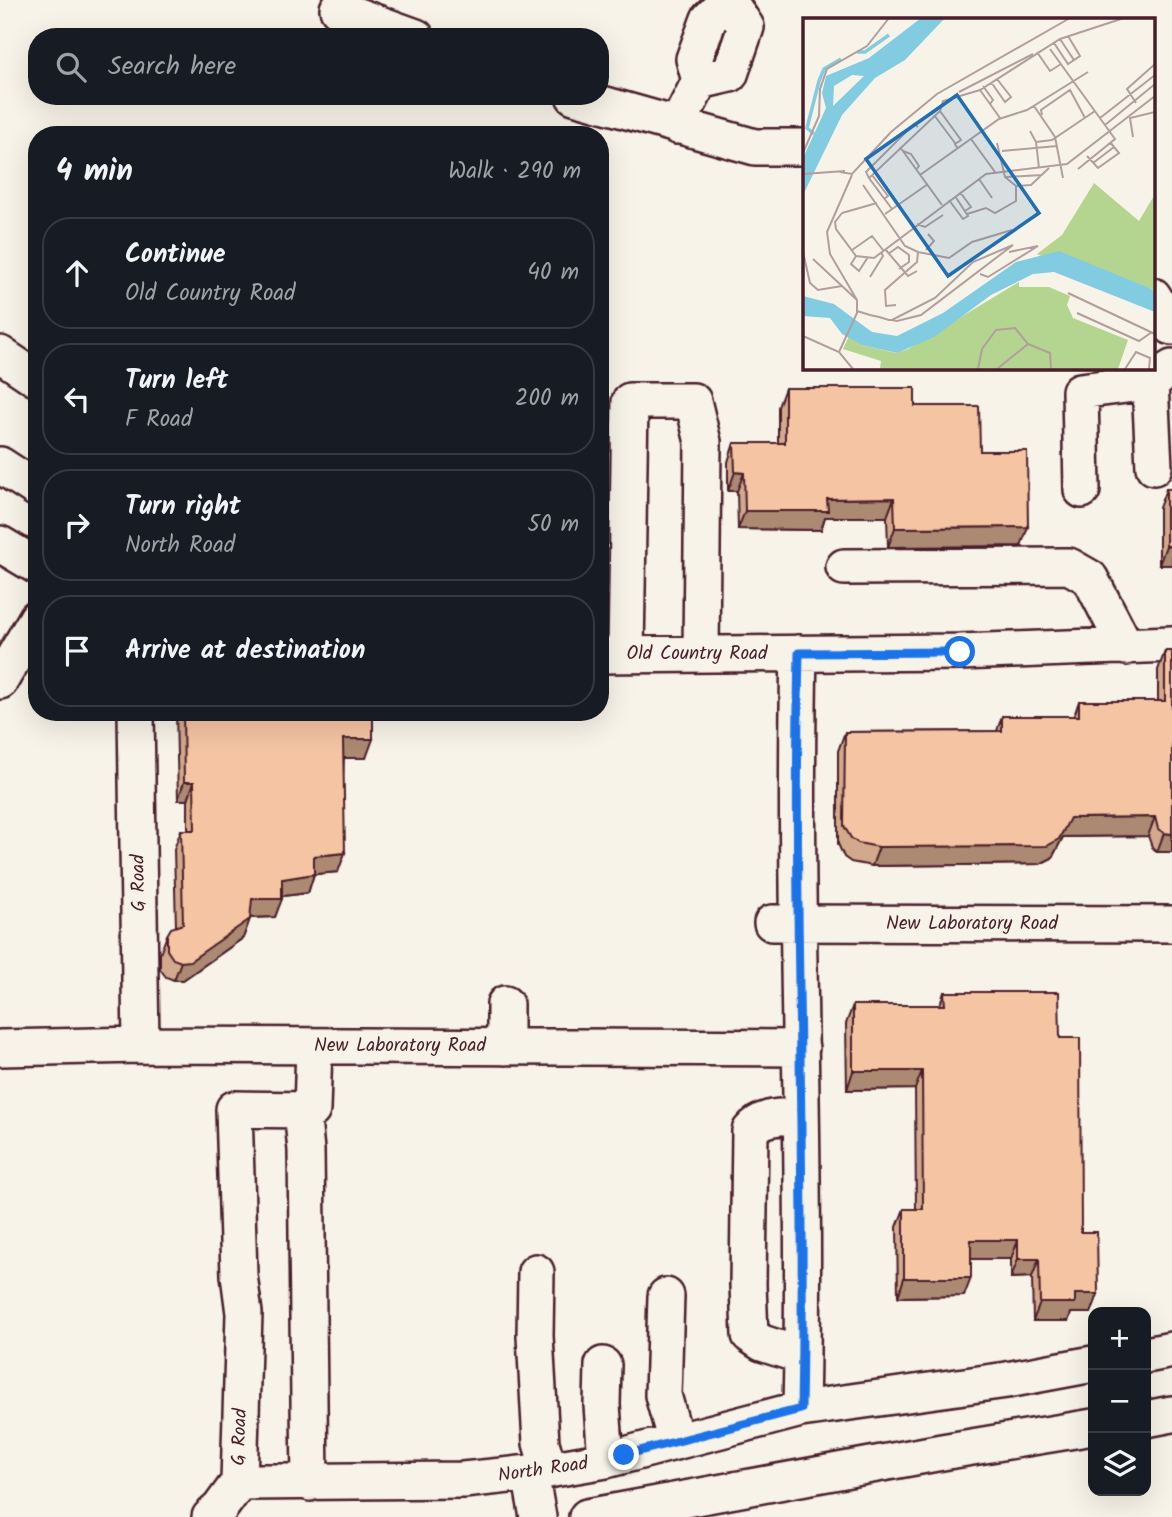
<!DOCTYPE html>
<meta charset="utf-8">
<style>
body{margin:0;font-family:Kalam,sans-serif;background:#20242c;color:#f1f3f6}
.controls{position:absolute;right:21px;bottom:21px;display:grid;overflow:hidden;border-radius:14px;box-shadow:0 7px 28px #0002}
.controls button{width:63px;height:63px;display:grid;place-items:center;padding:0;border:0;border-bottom:2px solid #363941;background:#171b24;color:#f1f3f6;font:35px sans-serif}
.stop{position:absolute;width:21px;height:21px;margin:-16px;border:5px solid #1a73e8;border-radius:50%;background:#fff}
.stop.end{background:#1a73e8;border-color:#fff;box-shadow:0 2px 7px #0008}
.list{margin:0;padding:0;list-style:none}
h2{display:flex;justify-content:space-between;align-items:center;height:91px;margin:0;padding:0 28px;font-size:30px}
h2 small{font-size:23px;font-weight:400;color:#9ea1a6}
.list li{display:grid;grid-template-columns:46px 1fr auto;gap:21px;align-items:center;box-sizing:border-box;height:112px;margin:0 14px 14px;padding:0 14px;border:2px solid #363941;border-radius:28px}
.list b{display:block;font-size:26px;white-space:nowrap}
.list p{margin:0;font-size:23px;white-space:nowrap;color:#9ea1a6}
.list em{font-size:23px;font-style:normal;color:#9ea1a6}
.icon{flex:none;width:38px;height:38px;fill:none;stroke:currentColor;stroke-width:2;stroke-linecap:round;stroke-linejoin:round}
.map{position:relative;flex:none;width:1172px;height:1517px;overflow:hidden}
.search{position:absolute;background:#171b24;box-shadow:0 7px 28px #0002;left:28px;top:28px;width:581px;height:77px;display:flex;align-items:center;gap:18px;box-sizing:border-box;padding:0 24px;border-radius:28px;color:#9ea1a6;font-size:26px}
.panel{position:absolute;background:#171b24;box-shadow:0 7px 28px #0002;left:28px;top:126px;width:581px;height:595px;border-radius:28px}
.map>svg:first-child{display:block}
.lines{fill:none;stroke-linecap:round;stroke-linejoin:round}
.minor-casing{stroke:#4a1f2b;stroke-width:40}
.minor{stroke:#f7f3e8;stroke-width:35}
.wall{fill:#d2a98c;stroke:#4a1f2b;stroke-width:2}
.shaded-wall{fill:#ab8972;stroke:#4a1f2b;stroke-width:2}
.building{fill:#f4c4a3;stroke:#4a1f2b;stroke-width:2}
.route{stroke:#1a73e8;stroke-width:9}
.labels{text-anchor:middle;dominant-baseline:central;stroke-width:7;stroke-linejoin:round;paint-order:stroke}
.street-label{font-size:19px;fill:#4a1f2b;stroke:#f7f3e8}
.inset-river{fill:none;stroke:#81cce1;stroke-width:3.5}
.inset-road{fill:none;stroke:#b29e9c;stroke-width:2}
.view{fill:#1f6fb2;fill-opacity:0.15;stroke:#1f6fb2;stroke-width:3.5}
.inset-edge{fill:none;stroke:#4a1f2b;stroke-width:3.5}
</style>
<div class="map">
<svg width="1172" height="1517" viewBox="0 0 1172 1517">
<rect width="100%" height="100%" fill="#f7f3e8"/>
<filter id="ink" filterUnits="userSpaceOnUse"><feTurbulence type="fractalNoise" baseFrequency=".0143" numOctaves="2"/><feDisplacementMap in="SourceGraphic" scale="14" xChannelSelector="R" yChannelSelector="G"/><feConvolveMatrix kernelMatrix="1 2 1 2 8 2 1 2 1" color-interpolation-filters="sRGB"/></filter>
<g filter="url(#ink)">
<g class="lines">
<g class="minor-casing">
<path id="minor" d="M 338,9 L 416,37
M 574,96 L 755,147 L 804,147
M 677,126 L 700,81 L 694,59 L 709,19 L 728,0 L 746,27 L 730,74 L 700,81
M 1153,296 L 1172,327
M 0,354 L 37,379
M 1150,382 L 1154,467
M 0,465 L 37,489
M 1082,490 L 1080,391 L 1150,382 L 1172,368
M 0,544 L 37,566
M 844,567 L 1069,566 L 1090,578 L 1126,647
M 799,653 C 793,905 807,1157 801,1409
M 626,654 L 630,401 L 693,401 L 703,442 L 701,654
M 600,655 L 960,652 L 1172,644
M 0,681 L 37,618
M 136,712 L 141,1045
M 772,923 L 1172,924
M 505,1004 L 505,1047
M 0,1048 L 141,1045 L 801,1048
M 302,1110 L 306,1150 L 310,1483
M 801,1116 C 782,1117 763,1115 750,1131 L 748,1285 L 750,1335 L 762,1343 L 802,1356
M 536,1272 L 535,1336 L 541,1443 L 549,1470
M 666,1296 L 663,1395 L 676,1442
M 1146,1355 L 1172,1350
M 603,1365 L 602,1405 L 606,1460
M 1146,1419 L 1172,1414
M 530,1473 L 538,1517
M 239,1482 L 244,1313 L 239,1275 L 234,1109 L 312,1110 L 314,1046
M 210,1517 L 220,1508 L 239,1482 L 463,1480 L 530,1473 L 606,1460 L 801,1409 L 1007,1380 L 1093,1364
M 587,1517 L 942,1452 L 1093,1427"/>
</g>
<use href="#minor" class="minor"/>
</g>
<path class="wall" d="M 785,388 L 915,406 L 980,451 L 1021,546 L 888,547 L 887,517 L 825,517 L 821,530 L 738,529 L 737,491 L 728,491 L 728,462 L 734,443 L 778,443 L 778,407 Z
M 1166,489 L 1172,565 L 1159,565 L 1159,508 Z
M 1165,651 L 1172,852 L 1157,852 L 1152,847 L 1148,836 L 1063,837 L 1052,858 L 1040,864 L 872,866 L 851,862 L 844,857 L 838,844 L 838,751 L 845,732 L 997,731 L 1002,716 L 1074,716 L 1079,701 L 1158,701 L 1158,670 Z
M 176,712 L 373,712 L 366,758 L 344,758 L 338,872 L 314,874 L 308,893 L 282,896 L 275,917 L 250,918 L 243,938 L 183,980 L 174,980 L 166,977 L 160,969 L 160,954 L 167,935 L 176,927 L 174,849 L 181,830 L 188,830 L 188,800 L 178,800 Z
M 944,992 L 1060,1038 L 1081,1232 L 1098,1294 L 1091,1313 L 1071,1313 L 1068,1321 L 1033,1321 L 1032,1277 L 1011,1278 L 1011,1259 L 971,1259 L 964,1296 L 898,1297 L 897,1227 L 904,1209 L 916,1209 L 915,1089 L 847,1090 L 846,1024 L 853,1005 L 940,1005 Z"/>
<path class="shaded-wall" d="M 735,472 L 744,473 L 737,491 L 728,491 Z
M 894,498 L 887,517 L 825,517 L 821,530 L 738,529 L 745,511 L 827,499 Z
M 1028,527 L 1021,546 L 888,547 L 895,528 Z
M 1166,546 L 1172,546 L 1172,565 L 1159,565 Z
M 343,739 L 373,739 L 366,758 L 337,758 Z
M 184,782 L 194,782 L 188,800 L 178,800 Z
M 1155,817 L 1148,836 L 1063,837 L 1052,858 L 1040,864 L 872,866 L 879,847 L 1070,818 Z
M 1164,833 L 1172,834 L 1172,852 L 1157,852 Z
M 345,853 L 338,872 L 307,875 L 314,856 Z
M 314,874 L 308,893 L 275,897 L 282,879 Z
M 252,899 L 282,899 L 275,917 L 245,918 Z
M 250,919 L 243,938 L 183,980 L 174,980 L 181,962 Z
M 853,1071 L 922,1071 L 915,1089 L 847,1090 Z
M 971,1240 L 1018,1240 L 1011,1259 L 964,1259 Z
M 1018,1259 L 1039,1259 L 1032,1277 L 1011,1278 Z
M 904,1278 L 971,1278 L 964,1296 L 898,1297 Z
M 1075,1294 L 1098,1294 L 1091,1313 L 1071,1313 L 1068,1321 L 1033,1321 L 1040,1303 Z"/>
<path class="building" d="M 785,388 L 915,388 L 915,406 L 979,406 L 980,451 L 1027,451 L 1028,527 L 895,528 L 894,498 L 827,499 L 828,511 L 745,511 L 744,473 L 735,472 L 734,443 L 785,443 Z
M 1166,489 L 1172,489 L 1172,546 L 1166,546 Z
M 1165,651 L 1172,651 L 1172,834 L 1164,833 L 1158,829 L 1155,817 L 1070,818 L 1059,839 L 1047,846 L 879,847 L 858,843 L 851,838 L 844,826 L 845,732 L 1002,731 L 1002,716 L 1079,716 L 1079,701 L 1165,701 Z
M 183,712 L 373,712 L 373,739 L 343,739 L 345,853 L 314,856 L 314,874 L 282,879 L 282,899 L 252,899 L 250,919 L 190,961 L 181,962 L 173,959 L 167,950 L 167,935 L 171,928 L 183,924 L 181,830 L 195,830 L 194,782 L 184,782 Z
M 944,992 L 1059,992 L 1060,1038 L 1080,1038 L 1081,1232 L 1097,1232 L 1098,1294 L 1075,1294 L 1075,1303 L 1040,1303 L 1039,1259 L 1018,1259 L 1018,1240 L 971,1240 L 971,1278 L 904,1278 L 904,1209 L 923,1209 L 922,1071 L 853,1071 L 853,1005 L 945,1005 Z"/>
</g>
<g class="lines" filter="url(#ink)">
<path class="route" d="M 624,1455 L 801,1409 C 806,1157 793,905 799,653 L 960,652"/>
</g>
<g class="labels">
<g class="street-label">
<text x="697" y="654">Old Country Road</text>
<text transform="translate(139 883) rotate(-91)">G Road</text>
<text x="972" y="924">New Laboratory Road</text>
<text x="400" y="1046">New Laboratory Road</text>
<text transform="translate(240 1437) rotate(-88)">G Road</text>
<text transform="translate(543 1470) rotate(-8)">North Road</text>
</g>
</g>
<g transform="translate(803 18)">
<rect width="352" height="352" fill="#f7f3e8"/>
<path d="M 291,165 L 336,203 L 352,176 L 352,289 L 234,236 L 259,217 ZM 216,264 L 216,269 L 246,269 L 267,278 L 264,287 L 270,300 L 325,322 L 315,351 L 77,351 L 78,343 L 40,331 L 46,318 L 59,327 L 93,335 L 105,331 Z" fill="#b3d58f"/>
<path d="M 118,0 L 142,0 L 102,42 L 72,60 L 39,97 L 0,177 L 0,140 L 23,90 L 19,75 L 23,58 L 66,40 ZM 49,57 L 61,58 L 30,88 L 31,68 ZM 256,233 L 346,270 L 352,275 L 352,294 L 251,254 L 230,256 L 188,277 L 131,319 L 94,335 L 59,327 L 39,316 L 27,300 L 0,298 L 0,278 L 31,286 L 69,314 L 94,318 L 140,295 L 213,244 Z" fill="#81cce1" fill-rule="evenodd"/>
<path class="inset-river" d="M 54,34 L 62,34 L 86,17M 11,116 L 4,110 L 16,63 L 21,51 L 38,41"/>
<path class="inset-road" d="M 257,21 L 271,42 L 277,38 L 265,18M 251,25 L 265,46 L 271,42M 247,31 L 312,121 L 275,151M 234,34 L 247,53 L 258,46M 188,64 L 202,84 L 208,79 L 194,61M 180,68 L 190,82 L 187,86M 177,72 L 197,100M 156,74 L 230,36M 333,85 L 324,71 L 352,46M 231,88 L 252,119 L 260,160M 137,93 L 158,122 L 152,126 L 155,131M 131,97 L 152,125M 239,97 L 238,92 L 267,72 L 282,100M 297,100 L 352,57M 302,107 L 352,66M 227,113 L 233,124 L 236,150M 352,113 L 352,137M 330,119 L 327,100 L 352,94M 168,121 L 192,154M 233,124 L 249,122 L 292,93M 194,125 L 202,159 L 213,168 L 228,167 L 246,150M 97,129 L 139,187M 100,133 L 108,136 L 116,148 L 113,152M 199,133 L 254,128M 0,135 L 16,98 L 17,71 L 24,51 L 64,28 L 86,0M 284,138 L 295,150 L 316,135 L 307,124M 290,145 L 311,129M 37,154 L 49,156 L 88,114 L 134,76 L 267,0M 0,156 L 42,153M 69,157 L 85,178 L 81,181M 117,157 L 196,101 L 224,92 L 285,54M 203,159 L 239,157M 66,160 L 63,154 L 111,106 L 115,109M 176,161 L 189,180M 60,167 L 102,228 L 115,234 L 146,240 L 169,224 L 209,212M 157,174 L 168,189 L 162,193M 146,182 L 160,201 L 165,198 L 152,178M 89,191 L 66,160 L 137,93 L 140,83 L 177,72 L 257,21 L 321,0M 39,195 L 32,204 L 33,211 L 53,238 L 71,240 L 183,156 L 264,146 L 352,78M 39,195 L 74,185M 82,196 L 125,166M 164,196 L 183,190 L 192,195 L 213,183 L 213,168M 114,206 L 122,209 L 140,197M 82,231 L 105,258 L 114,253M 49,232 L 69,218 L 80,232M 123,232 L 131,223 L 125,216M 0,234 L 7,265 L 15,272 L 39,268M 85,236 L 95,229 L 106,237 L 106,244 L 96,251M 53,238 L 48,246 L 56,253 L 65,239M 10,241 L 54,282M 177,256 L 185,259 L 235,228 L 206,234M 67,259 L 80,238 L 78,234M 265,275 L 352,316M 93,287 L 83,288 L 82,272 L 114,244 L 115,234M 54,293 L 67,297 L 76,299 L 86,302 L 89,302 L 94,303 L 118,297 L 210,227 L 170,244 L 132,280 L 89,302M 274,295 L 336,323 L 349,314M 0,318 L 36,334 L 50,351M 225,326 L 247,335 L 248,351M 36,334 L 54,295 L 54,282 L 27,236 L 24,214 L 49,157M 175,351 L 179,331 L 193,312 L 212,310 L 225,326M 194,351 L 225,326M 322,351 L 333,334 L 347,340 L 346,351"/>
<path class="view" d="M 154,77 L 236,195 L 145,258 L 63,141 Z"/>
<rect width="352" height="352" class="inset-edge"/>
</g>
</svg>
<div class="controls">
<button>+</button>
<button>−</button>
<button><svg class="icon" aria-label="layers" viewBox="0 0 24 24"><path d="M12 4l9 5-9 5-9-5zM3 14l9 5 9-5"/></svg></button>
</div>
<div class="stop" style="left:960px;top:652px"></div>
<div class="stop end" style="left:624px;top:1455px"></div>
<div class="search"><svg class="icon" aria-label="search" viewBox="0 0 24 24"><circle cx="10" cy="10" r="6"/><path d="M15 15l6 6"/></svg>Search here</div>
<section class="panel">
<h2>4 min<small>Walk · 290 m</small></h2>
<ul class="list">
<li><svg class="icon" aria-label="ahead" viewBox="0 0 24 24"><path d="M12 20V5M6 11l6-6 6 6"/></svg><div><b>Continue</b><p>Old Country Road</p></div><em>40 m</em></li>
<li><svg class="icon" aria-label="left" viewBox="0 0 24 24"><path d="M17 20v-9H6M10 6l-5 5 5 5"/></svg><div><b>Turn left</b><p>F Road</p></div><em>200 m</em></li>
<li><svg class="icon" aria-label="right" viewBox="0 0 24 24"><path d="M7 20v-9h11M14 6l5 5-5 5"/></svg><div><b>Turn right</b><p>North Road</p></div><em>50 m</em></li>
<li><svg class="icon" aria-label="arrive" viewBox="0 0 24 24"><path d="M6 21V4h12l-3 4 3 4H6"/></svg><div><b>Arrive at destination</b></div></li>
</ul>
</section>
</div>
